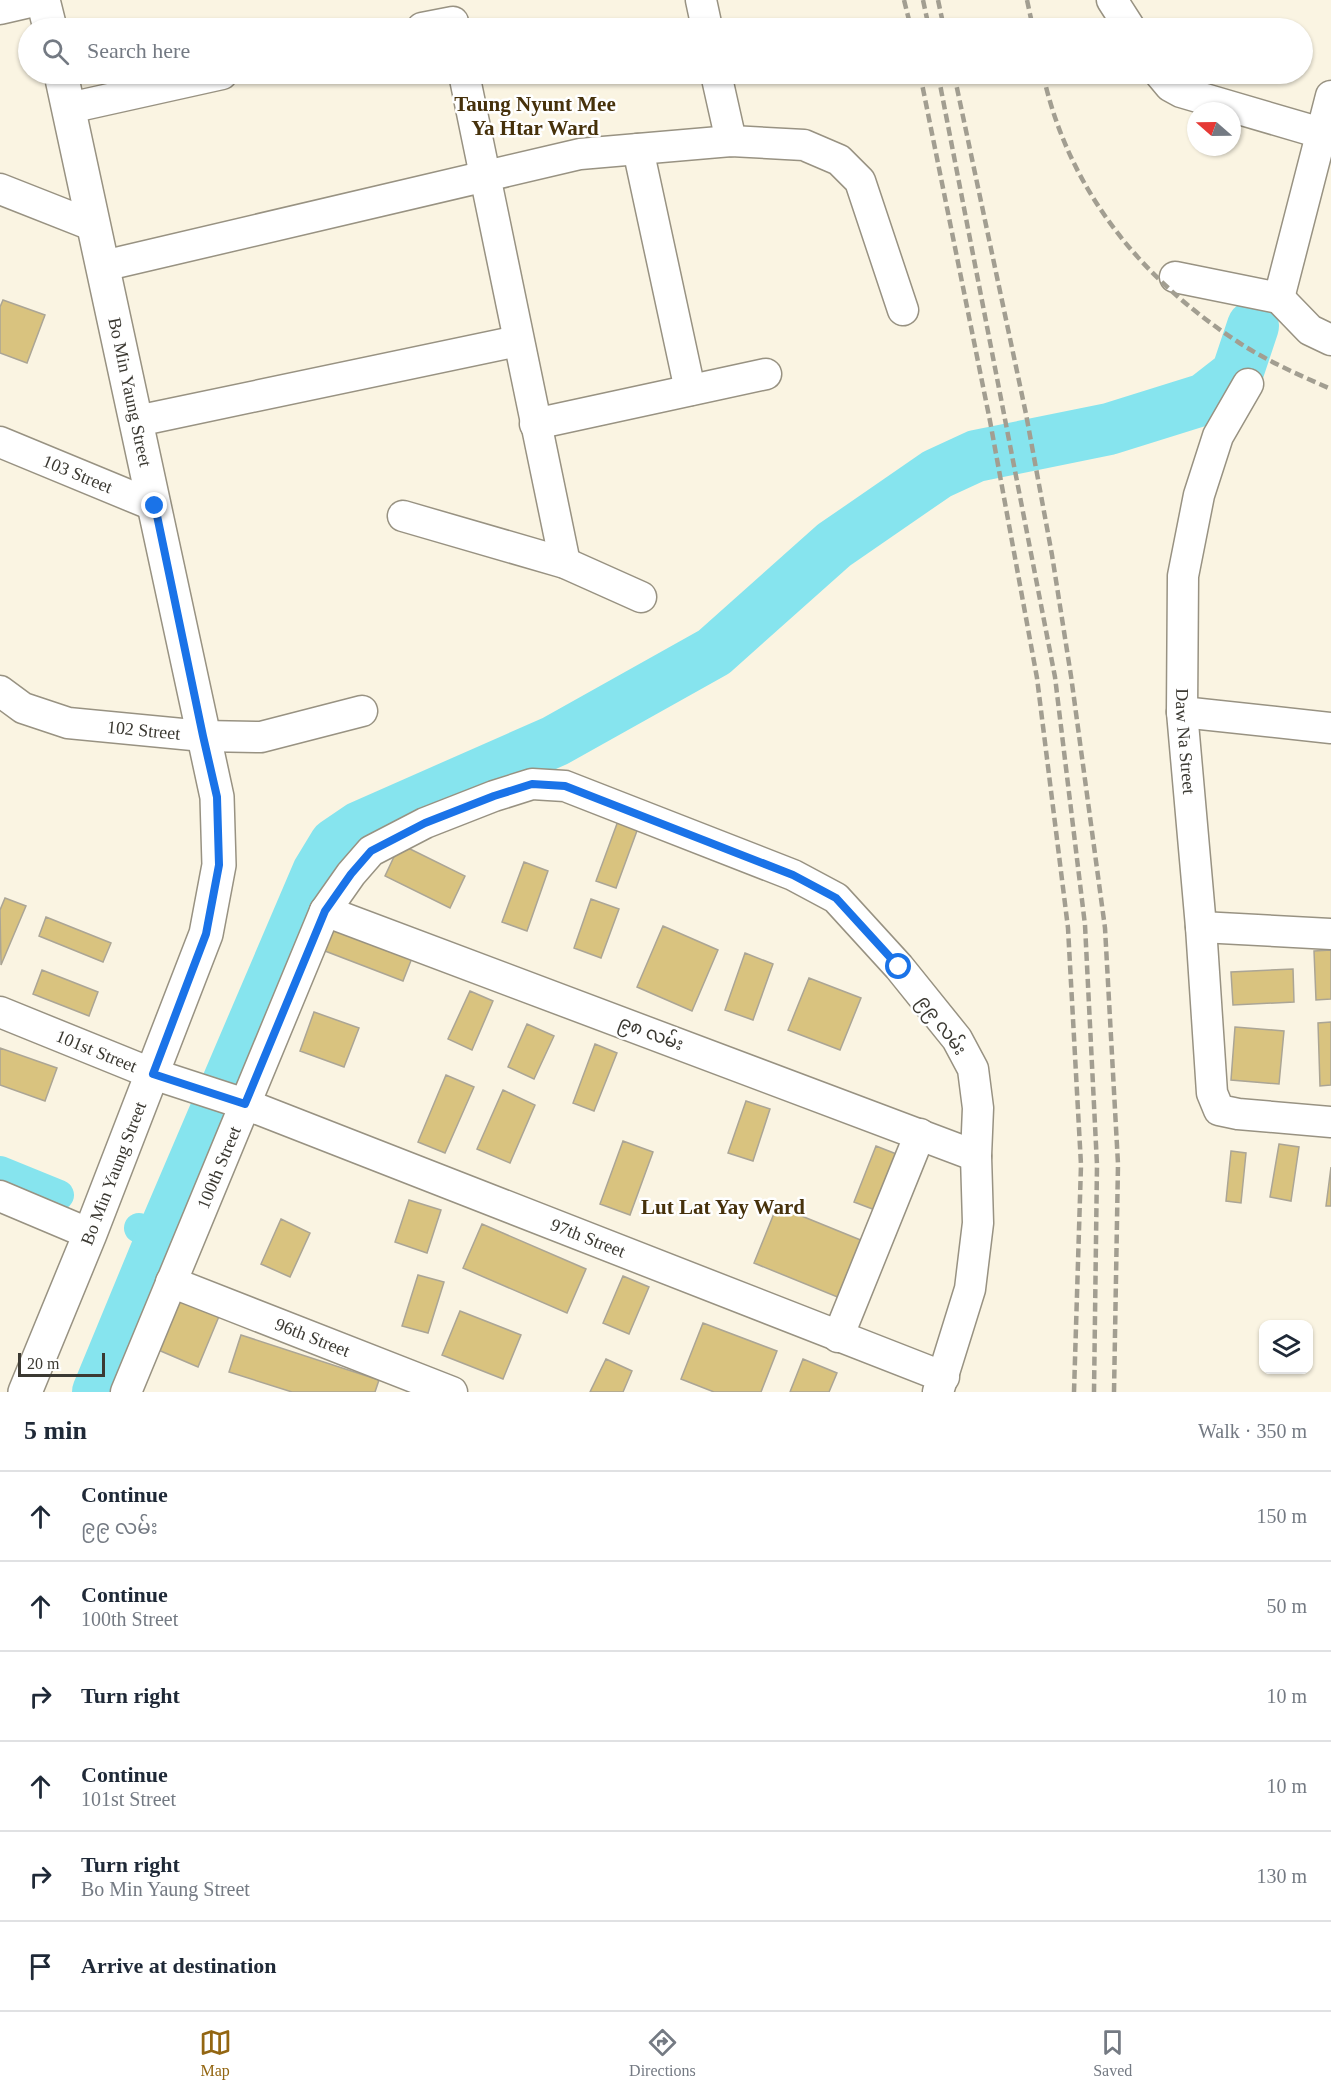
<!DOCTYPE html>
<meta charset="utf-8">
<style>
body{margin:0;font-family:"Times New Roman","Noto Sans Myanmar",serif;background:#f2f2f3;color:#1f2937}
.controls{position:absolute;right:18px;bottom:18px;display:grid;overflow:hidden;border-radius:12px;box-shadow:0 2px 4px #0004}
.controls button{width:54px;height:54px;display:grid;place-items:center;padding:0;border:0;border-bottom:2px solid #e0e1e3;background:#fff;color:#1f2937;font:30px sans-serif}
.compass{position:absolute;left:1187px;top:102px;width:54px;height:54px;border-radius:50%;background:#fff;box-shadow:0 2px 4px #0004;rotate:290deg}
.scale{position:absolute;left:18px;bottom:15px;width:87px;box-sizing:border-box;padding-left:6px;border:3px solid #3b3932;border-top:0;font-size:16px;line-height:21px;white-space:nowrap;color:#3b3932;-webkit-text-stroke:4px #fff;paint-order:stroke}
.stop{position:absolute;width:18px;height:18px;margin:-14px;border:4px solid #1a73e8;border-radius:50%;background:#fff}
.stop.end{background:#1a73e8;border-color:#fff;box-shadow:0 2px 6px #0008}
.list{margin:0;padding:0;list-style:none}
h2{display:flex;justify-content:space-between;align-items:center;height:78px;margin:0;padding:0 24px;font-size:26px}
h2 small{font-size:20px;font-weight:400;color:#747a83}
.list li{display:grid;grid-template-columns:39px 1fr auto;gap:18px;align-items:center;box-sizing:border-box;height:90px;padding:0 24px;border-top:2px solid #e0e1e3}
.list b{display:block;font-size:22px;white-space:nowrap}
.list p{margin:0;font-size:20px;white-space:nowrap;color:#747a83}
.list em{font-size:20px;font-style:normal;color:#747a83}
.icon{flex:none;width:33px;height:33px;fill:none;stroke:currentColor;stroke-width:2;stroke-linecap:round;stroke-linejoin:round}
.map{position:relative;flex:none;width:1331px;height:1392px;overflow:hidden}
.search{position:absolute;background:#fff;box-shadow:0 2px 4px #0004;left:18px;right:18px;top:18px;height:66px;display:flex;align-items:center;gap:15px;box-sizing:border-box;padding:0 21px;border-radius:33px;color:#747a83;font-size:22px}
.sheet{height:618px;background:#fff}
nav{display:flex;justify-content:space-around;align-items:center;box-sizing:border-box;height:84px;border-top:2px solid #e0e1e3;background:#fff;font-size:16px;color:#747a83}
nav a{display:grid;justify-items:center;gap:3px}
nav .on{color:#936612}
.map>svg:first-child{display:block}
.lines{fill:none;stroke-linecap:round;stroke-linejoin:round}
.canal{stroke:#86e4ee;stroke-width:30}
.river{stroke:#86e4ee;stroke-width:52}
.building{fill:#d9c37f;stroke:#aba595;stroke-width:1.5}
.minor-casing{stroke:#989282;stroke-width:33}
.major-casing{stroke:#989282;stroke-width:36}
.minor{stroke:#fff;stroke-width:30}
.major{stroke:#fff;stroke-width:33}
.rail{stroke:#a29e91;stroke-width:4.5;stroke-dasharray:9 4.5;stroke-linecap:butt}
.route{stroke:#1a73e8;stroke-width:8}
.labels{text-anchor:middle;dominant-baseline:central;stroke-width:5;stroke-linejoin:round;paint-order:stroke}
.street-label{font-size:18px;fill:#3b3932;stroke:#fff}
.quarter-label{font-size:21px;font-weight:bold;fill:#46310b;stroke:#fff}
</style>
<div class="map">
<svg width="1331" height="1392" viewBox="0 0 1331 1392">
<rect width="100%" height="100%" fill="#faf4e2"/>
<g class="lines">
<path class="canal" d="M 0,1171 L 59,1195
M 139,1228 L 162,1237"/>
<path class="river" d="M 98,1392 L 162,1237 L 318,872 L 335,844 L 360,827 L 555,741 L 714,652 L 834,545 L 937,474 L 976,456 L 1109,429 L 1205,399 L 1237,374 L 1253,326"/>
</g>
<path class="building" d="M 3,300 L 45,315 L 27,363 L 0,353 L 0,307 Z
M 618,821 L 638,828 L 616,888 L 596,881 Z
M 400,844 L 465,876 L 450,908 L 385,876 Z
M 524,862 L 548,871 L 527,931 L 502,922 Z
M 5,898 L 26,906 L 1,965 L 0,910 Z
M 591,899 L 619,909 L 601,958 L 574,948 Z
M 46,917 L 111,943 L 103,962 L 39,936 Z
M 663,926 L 718,950 L 692,1011 L 637,987 Z
M 334,928 L 412,958 L 403,981 L 325,951 Z
M 1331,950 L 1331,999 L 1316,1000 L 1314,951 Z
M 745,953 L 773,964 L 753,1020 L 725,1010 Z
M 1293,969 L 1294,1002 L 1233,1005 L 1231,972 Z
M 42,970 L 98,992 L 89,1016 L 33,994 Z
M 809,978 L 861,998 L 840,1050 L 788,1030 Z
M 470,991 L 493,1001 L 472,1050 L 448,1039 Z
M 314,1012 L 359,1028 L 344,1067 L 300,1051 Z
M 1331,1022 L 1331,1085 L 1320,1086 L 1318,1023 Z
M 527,1024 L 554,1036 L 534,1079 L 508,1067 Z
M 1235,1027 L 1284,1031 L 1279,1084 L 1231,1080 Z
M 595,1044 L 617,1053 L 594,1111 L 573,1103 Z
M 0,1048 L 57,1068 L 45,1101 L 0,1085 Z
M 446,1075 L 474,1087 L 445,1153 L 418,1142 Z
M 503,1090 L 535,1105 L 510,1163 L 477,1149 Z
M 746,1101 L 770,1109 L 753,1161 L 728,1153 Z
M 623,1141 L 653,1152 L 630,1215 L 600,1204 Z
M 1279,1144 L 1299,1147 L 1291,1201 L 1270,1197 Z
M 876,1146 L 904,1157 L 883,1213 L 854,1202 Z
M 1231,1151 L 1246,1153 L 1241,1203 L 1226,1201 Z
M 1331,1167 L 1331,1206 L 1326,1206 Z
M 409,1200 L 441,1210 L 427,1253 L 395,1242 Z
M 777,1206 L 863,1241 L 840,1298 L 754,1263 Z
M 281,1219 L 310,1233 L 290,1277 L 261,1264 Z
M 482,1224 L 586,1269 L 567,1313 L 463,1268 Z
M 418,1275 L 444,1282 L 428,1333 L 402,1326 Z
M 623,1276 L 649,1287 L 629,1334 L 603,1323 Z
M 171,1294 L 220,1314 L 198,1367 L 149,1346 Z
M 460,1311 L 521,1335 L 503,1379 L 442,1355 Z
M 703,1323 L 777,1351 L 761,1392 L 714,1392 L 681,1379 Z
M 241,1335 L 379,1380 L 375,1392 L 292,1392 L 229,1372 Z
M 606,1359 L 632,1371 L 623,1392 L 590,1392 Z
M 803,1359 L 837,1373 L 829,1392 L 790,1392 Z"/>
<g class="lines">
<g class="minor-casing">
<g id="minor">
<path d="M 701,0 L 707,28"/>
<path d="M 1112,0 L 1130,28"/>
<path d="M 0,9 L 39,0"/>
<path d="M 422,28 L 453,22"/>
<path d="M 464,74 L 565,563"/>
<path d="M 716,74 L 731,141"/>
<path d="M 1160,74 L 1170,86 L 1181,92 L 1331,136"/>
<path d="M 69,108 L 222,74"/>
<path d="M 638,149 L 690,390"/>
<path d="M 0,189 L 94,226"/>
<path d="M 103,266 L 580,154 L 731,141 L 804,145 L 839,160 L 860,181 L 903,310"/>
<path d="M 1175,277 L 1279,298"/>
<path d="M 1279,298 L 1331,96"/>
<path d="M 1279,298 L 1310,330 L 1331,340"/>
<path id="s1" d="M 1248,384 L 1218,436 L 1199,495 L 1183,576 L 1182,712 L 1201,927 L 1212,1093 L 1219,1110 L 1238,1114 L 1331,1122"/>
<path d="M 137,421 L 518,341"/>
<path d="M 535,424 L 766,374"/>
<path id="s2" d="M 0,442 L 155,506"/>
<path d="M 403,516 L 565,563 L 641,597"/>
<path id="s3" d="M 0,691 L 23,708 L 68,723 L 203,736 L 261,737 L 362,711"/>
<path d="M 1182,712 L 1331,728"/>
<path d="M 325,911 L 976,1156"/>
<path d="M 1201,927 L 1331,934"/>
<path id="s4" d="M 0,1012 L 153,1074 L 245,1104 L 944,1377"/>
<path d="M 0,1196 L 90,1234"/>
<path id="s5" d="M 171,1282 L 452,1392"/>
<path d="M 838,1337 L 920,1134"/>
<path id="s6" d="M 126,1392 L 325,911 L 351,874 L 371,851 L 425,823 L 494,796 L 532,784 L 565,786 L 793,875 L 836,898 L 899,967 L 957,1039 L 973,1069 L 978,1108 L 976,1156 L 978,1223 L 970,1289 L 938,1392"/>
</g>
</g>
<g class="major-casing">
<g id="major">
<path d="M 43,0 L 50,28"/>
<path id="s7" d="M 25,1392 L 90,1234 L 206,934 L 219,865 L 217,797 L 61,74"/>
</g>
</g>
<use href="#minor" class="minor"/>
<use href="#major" class="major"/>
<path class="rail" d="M 904,0 L 911,28
M 923,0 L 929,28
M 938,0 L 944,28
M 1027,0 L 1033,28
M 920,74 L 990,421 L 1037,678 L 1068,928 L 1081,1165 L 1074,1392
M 938,74 L 1055,677 L 1085,925 L 1097,1165 L 1094,1392
M 954,74 L 1026,414 L 1052,555 L 1071,676 L 1105,928 L 1118,1164 L 1114,1392
M 1043,74 C 1068,189 1140,278 1238,342 C 1267,361 1299,375 1331,389"/>
</g>
<g class="lines">
<path class="route" d="M 155,506 L 203,736 L 217,797 L 219,865 L 206,934 L 153,1074 L 245,1104 L 325,911 L 351,874 L 371,851 L 425,823 L 494,796 L 532,784 L 565,786 L 793,875 L 836,898 L 899,967"/>
</g>
<g class="labels">
<g class="street-label">
<text transform="translate(130 392) rotate(78)">Bo Min Yaung Street</text>
<text stroke="none"><textPath href="#s2" startOffset="84">103 Street</textPath></text>
<text stroke="none"><textPath href="#s3" startOffset="152">102 Street</textPath></text>
<text stroke="none"><textPath href="#s1" startOffset="370">Daw Na Street</textPath></text>
<text transform="translate(942 1025) rotate(54)">၉၉ လမ်း</text>
<text transform="translate(651 1033) rotate(21)">၉၈ လမ်း</text>
<text stroke="none"><textPath href="#s4" startOffset="104">101st Street</textPath></text>
<text stroke="none"><textPath href="#s6" startOffset="243">100th Street</textPath></text>
<text stroke="none"><textPath href="#s7" startOffset="236">Bo Min Yaung Street</textPath></text>
<text stroke="none"><textPath href="#s4" startOffset="630">97th Street</textPath></text>
<text stroke="none"><textPath href="#s5" startOffset="152">96th Street</textPath></text>
</g>
<g class="quarter-label">
<text x="535" y="104">Taung Nyunt Mee<tspan x="535" dy="24">Ya Htar Ward</tspan></text>
<text x="723" y="1207">Lut Lat Yay Ward</text>
</g>
</g>
</svg>
<div class="controls">
<button><svg class="icon" aria-label="layers" viewBox="0 0 24 24"><path d="M12 4l9 5-9 5-9-5zM3 14l9 5 9-5"/></svg></button>
</div>
<svg class="compass" viewBox="-18 -18 36 36"><path d="M0-13l5 13h-10z" fill="#e53935"/><path d="M0 13l5-13h-10z" fill="#747a83"/></svg>
<div class="scale">20 m</div>
<div class="stop" style="left:899px;top:967px"></div>
<div class="stop end" style="left:155px;top:506px"></div>
<div class="search"><svg class="icon" aria-label="search" viewBox="0 0 24 24"><circle cx="10" cy="10" r="6"/><path d="M15 15l6 6"/></svg>Search here</div>
</div>
<section class="sheet">
<h2>5 min<small>Walk · 350 m</small></h2>
<ul class="list">
<li><svg class="icon" aria-label="ahead" viewBox="0 0 24 24"><path d="M12 20V5M6 11l6-6 6 6"/></svg><div><b>Continue</b><p>၉၉ လမ်း</p></div><em>150 m</em></li>
<li><svg class="icon" aria-label="ahead" viewBox="0 0 24 24"><path d="M12 20V5M6 11l6-6 6 6"/></svg><div><b>Continue</b><p>100th Street</p></div><em>50 m</em></li>
<li><svg class="icon" aria-label="right" viewBox="0 0 24 24"><path d="M7 20v-9h11M14 6l5 5-5 5"/></svg><div><b>Turn right</b></div><em>10 m</em></li>
<li><svg class="icon" aria-label="ahead" viewBox="0 0 24 24"><path d="M12 20V5M6 11l6-6 6 6"/></svg><div><b>Continue</b><p>101st Street</p></div><em>10 m</em></li>
<li><svg class="icon" aria-label="right" viewBox="0 0 24 24"><path d="M7 20v-9h11M14 6l5 5-5 5"/></svg><div><b>Turn right</b><p>Bo Min Yaung Street</p></div><em>130 m</em></li>
<li><svg class="icon" aria-label="arrive" viewBox="0 0 24 24"><path d="M6 21V4h12l-3 4 3 4H6"/></svg><div><b>Arrive at destination</b></div></li>
</ul>
</section>
<nav>
<a class="on"><svg class="icon" aria-label="map" viewBox="0 0 24 24"><path d="M3 6l6-2 6 2 6-2v14l-6 2-6-2-6 2zM9 4v14M15 6v14"/></svg>Map</a>
<a><svg class="icon" aria-label="directions" viewBox="0 0 24 24"><path d="M12 3l9 9-9 9-9-9zM9 14v-3h6M13 9l2 2-2 2"/></svg>Directions</a>
<a><svg class="icon" aria-label="saved" viewBox="0 0 24 24"><path d="M7 4h10v16l-5-4-5 4z"/></svg>Saved</a>
</nav>
